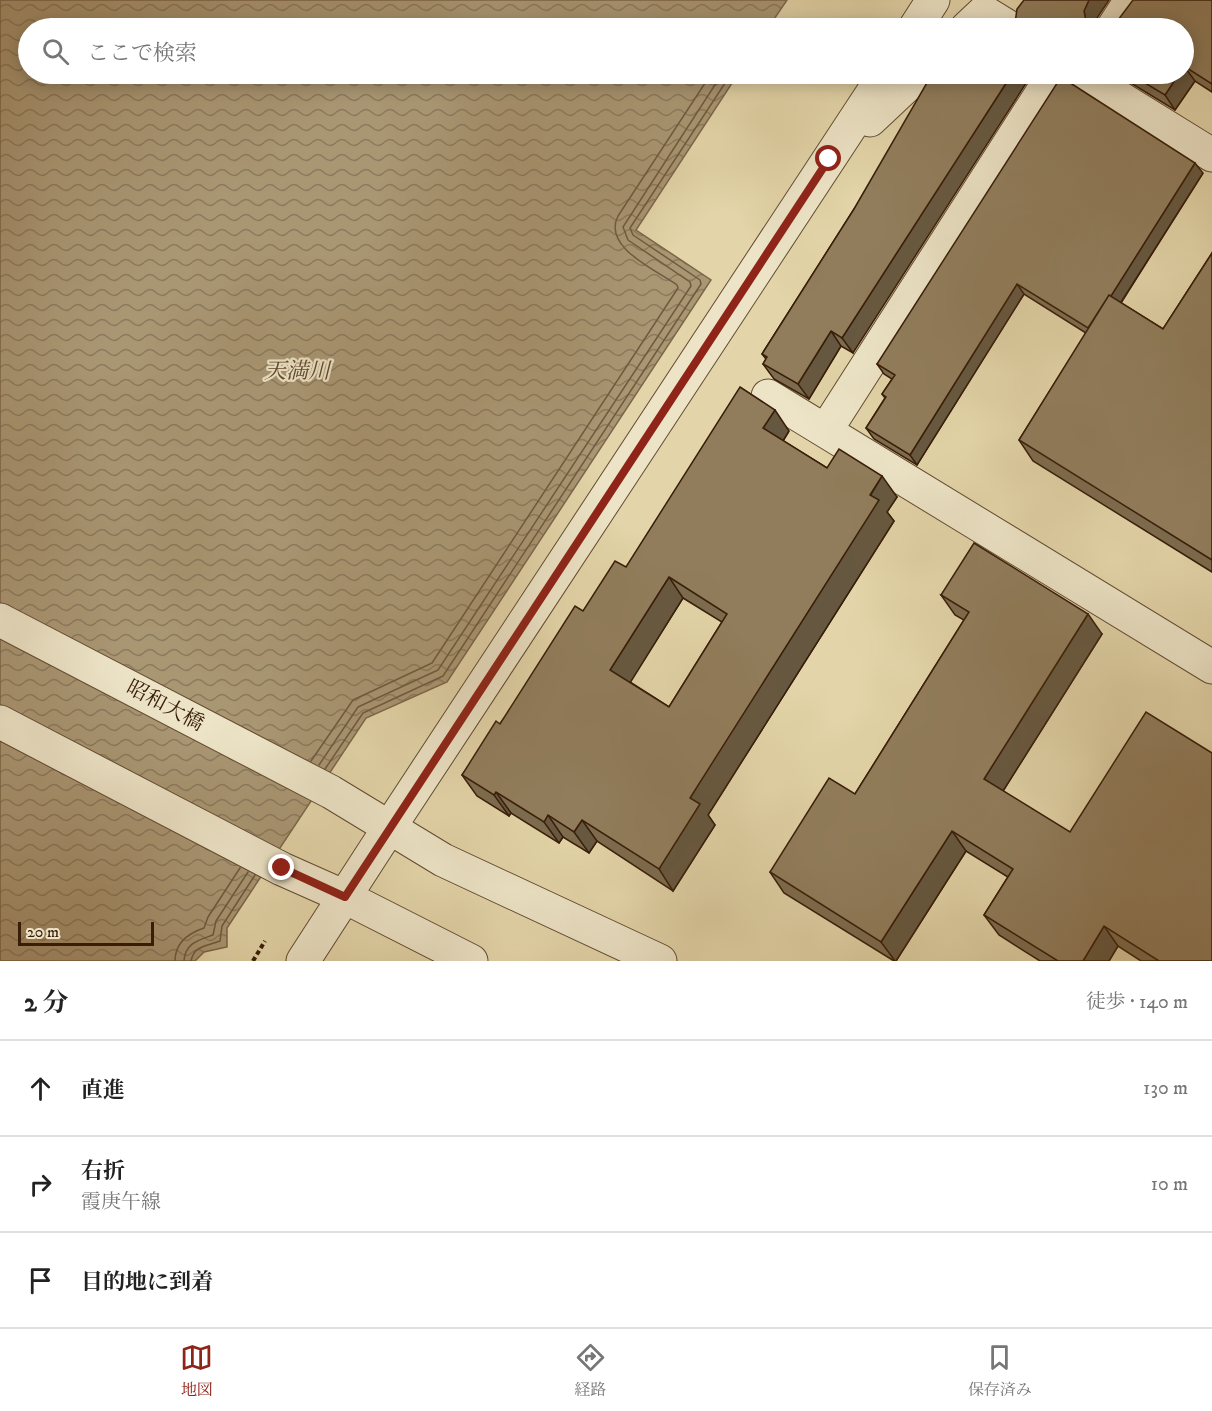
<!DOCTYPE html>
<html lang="ja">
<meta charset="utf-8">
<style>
body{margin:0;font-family:"IM FELL DW Pica","Noto Serif JP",serif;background:#f6f6f6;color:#222}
.scale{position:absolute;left:18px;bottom:15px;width:136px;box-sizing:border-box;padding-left:6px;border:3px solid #381d09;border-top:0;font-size:16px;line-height:21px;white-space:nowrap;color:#381d09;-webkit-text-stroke:4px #ede4c7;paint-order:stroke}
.stop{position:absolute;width:18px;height:18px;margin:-14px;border:4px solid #8f2418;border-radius:50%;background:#fff}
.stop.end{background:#8f2418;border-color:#fff;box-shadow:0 2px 6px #0008}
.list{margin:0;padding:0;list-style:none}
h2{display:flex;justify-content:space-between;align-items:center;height:78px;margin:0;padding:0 24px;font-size:26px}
h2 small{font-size:20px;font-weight:400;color:#767676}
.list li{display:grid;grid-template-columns:39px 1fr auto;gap:18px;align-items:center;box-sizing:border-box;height:96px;padding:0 24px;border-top:2px solid #e0e0e0}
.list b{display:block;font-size:22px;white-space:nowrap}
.list p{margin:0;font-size:20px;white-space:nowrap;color:#767676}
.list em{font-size:20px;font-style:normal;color:#767676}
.icon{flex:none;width:33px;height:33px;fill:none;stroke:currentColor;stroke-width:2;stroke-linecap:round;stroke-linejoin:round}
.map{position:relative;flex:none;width:1212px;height:961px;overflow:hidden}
.search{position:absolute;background:#fff;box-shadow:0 3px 15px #0003;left:18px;right:18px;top:18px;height:66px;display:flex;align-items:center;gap:15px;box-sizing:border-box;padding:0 21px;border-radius:33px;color:#767676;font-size:22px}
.sheet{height:366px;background:#fff}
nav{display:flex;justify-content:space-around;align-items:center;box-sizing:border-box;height:84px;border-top:2px solid #e0e0e0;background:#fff;font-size:16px;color:#767676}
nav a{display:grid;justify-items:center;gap:3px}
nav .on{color:#8f2418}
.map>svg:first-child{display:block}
.water{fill:url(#water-waves);stroke:#7c6649;stroke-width:1.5}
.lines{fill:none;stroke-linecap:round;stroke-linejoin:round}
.shore{stroke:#705a3e;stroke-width:1.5}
.minor-casing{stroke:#634b31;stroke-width:35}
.tertiary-casing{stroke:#634b31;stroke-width:35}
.path{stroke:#381d09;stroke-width:4;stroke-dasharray:4.5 3;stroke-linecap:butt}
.minor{stroke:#ede4c7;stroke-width:33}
.tertiary{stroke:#ede4c7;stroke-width:33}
.wall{fill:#7d6c4f;stroke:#381d09;stroke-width:1.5;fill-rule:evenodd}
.shaded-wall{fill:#665840;stroke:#381d09;stroke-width:1.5}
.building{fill:#917d5c;stroke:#381d09;stroke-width:1.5;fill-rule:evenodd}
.route{stroke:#8f2418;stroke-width:8}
.labels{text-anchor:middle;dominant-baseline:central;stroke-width:4.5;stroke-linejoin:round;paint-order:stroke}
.street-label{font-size:21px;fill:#381d09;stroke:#ede4c7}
.water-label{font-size:22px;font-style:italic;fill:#60472e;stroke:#ede4c7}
</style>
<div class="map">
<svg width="1212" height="961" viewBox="0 0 1212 961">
<defs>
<pattern id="water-waves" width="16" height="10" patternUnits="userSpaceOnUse" patternTransform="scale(1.5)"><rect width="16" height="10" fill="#a99673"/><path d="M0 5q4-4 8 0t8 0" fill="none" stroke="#8b7a5d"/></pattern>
</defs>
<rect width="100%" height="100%" fill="#e3d5a9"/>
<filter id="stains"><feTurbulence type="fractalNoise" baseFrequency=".00333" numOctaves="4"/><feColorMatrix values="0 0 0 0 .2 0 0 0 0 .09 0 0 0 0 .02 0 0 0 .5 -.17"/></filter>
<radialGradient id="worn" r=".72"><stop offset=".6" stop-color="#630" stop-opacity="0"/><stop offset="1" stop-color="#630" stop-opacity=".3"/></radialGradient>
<path class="water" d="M 0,0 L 787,0 L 768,28 L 28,28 L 28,74 L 738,74 L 636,230 L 711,280 L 447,682 L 366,718 L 227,928 L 227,947 L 204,952 L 195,961 L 0,961 Z"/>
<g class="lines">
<path class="shore" d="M 311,761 L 353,700 L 432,663 L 678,288 L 677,285 C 656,270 602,247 618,216 L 711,74
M 319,765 L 358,707 L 438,670 L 691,286 L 690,282 L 628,240 L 623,227 L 722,74
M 325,769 L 363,713 L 443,676 L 701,284 L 700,280 L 633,235 L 630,228 L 731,74
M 175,961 C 175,943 189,933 204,928 L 208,917 L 240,868
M 184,961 C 185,943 199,940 213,935 L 216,921 L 248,872
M 191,961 C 194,945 208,946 220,941 L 222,926 L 255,875"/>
<g class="minor-casing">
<path id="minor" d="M 915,28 L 933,0
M 967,28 L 984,12 L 1010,28
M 1113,28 L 1131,0
M 1081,74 L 1212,155
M 870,120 L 919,74
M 768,396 L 1212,667
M 826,430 L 1054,74
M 389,828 L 885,74"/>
</g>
<g class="tertiary-casing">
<path id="tertiary" d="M 0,620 L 331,792 L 443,860 L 660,961
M 0,722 L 282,869 L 345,897 L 471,961
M 303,961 L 389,828"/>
</g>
<path class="path" d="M 253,961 L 265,941"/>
<use href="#minor" class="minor"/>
<use href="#tertiary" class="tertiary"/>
</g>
<path class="wall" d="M 1212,0 L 1212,92 L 1195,81 L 1175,110 L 1116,74 L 1184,74 L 1184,28 Z
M 1203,173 L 1121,303 L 1163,329 L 1212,253 L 1212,572 L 1033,461 L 1019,440 L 1086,333 L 1024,294 L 917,465 L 874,439 L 866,428 L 885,398 L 882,394 L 892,379 L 884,374 L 877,364 Z
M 854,209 L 853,353 L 841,346 L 809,399 L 774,379 L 763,364 L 766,359 L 762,354 Z
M 789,431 L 783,441 L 827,468 L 897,497 L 887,512 L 894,521 L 708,815 L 715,825 L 673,891 L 597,841 L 589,853 L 563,837 L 559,843 L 511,813 L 509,816 L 477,796 L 462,775 L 583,611 L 626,567 ZM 683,598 L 722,622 L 669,707 L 630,682 Z
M 941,595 L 1102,634 L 1003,791 L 1212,961 L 1141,961 L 1118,946 L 1109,961 L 1040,961 L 999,935 L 984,915 L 1008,877 L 966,851 L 896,961 L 894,961 L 784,893 L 770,872 L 855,794 L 964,620 L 955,615 Z"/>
<path class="shaded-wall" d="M 1089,0 L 1109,0 L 1097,18 L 1094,27 L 1095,28 L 1091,28 L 1086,21 L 1084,11 Z
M 1184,66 L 1195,81 L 1175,110 L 1165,95 L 1179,74 L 1184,74 Z
M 1012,74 L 1032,74 L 853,353 L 842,338 Z
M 1195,163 L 1203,173 L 1097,340 L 1090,329 Z
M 1017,284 L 1024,294 L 917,465 L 910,455 Z
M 831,331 L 841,346 L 809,399 L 798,384 Z
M 775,410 L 789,431 L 778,449 L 763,428 Z
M 882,476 L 897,497 L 887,512 L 894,521 L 708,815 L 715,825 L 673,891 L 659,869 L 690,798 Z
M 669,577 L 683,598 L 625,691 L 610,670 Z
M 1088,614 L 1102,634 L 998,799 L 984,779 Z
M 496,792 L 511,813 L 509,816 L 494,795 Z
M 548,815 L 563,837 L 559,843 L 544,822 Z
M 582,820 L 597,841 L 589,853 L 574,832 Z
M 952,831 L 966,851 L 896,961 L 895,961 L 881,942 Z
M 1104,926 L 1118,946 L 1109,961 L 1083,961 Z"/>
<path class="building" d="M 1024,0 L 1089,0 L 1084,11 L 1086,21 L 1092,28 L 1006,28 L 1015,23 L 1017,9 Z
M 1133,0 L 1212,0 L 1212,84 L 1184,66 L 1184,67 L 1184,28 L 1112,28 Z
M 932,74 L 1012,74 L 842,338 L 831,331 L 798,384 L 763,364 L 767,357 L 762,354 L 854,209 Z
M 1130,74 L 1179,74 L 1165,95 Z
M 1061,77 L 1195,163 L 1111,296 L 1109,295 L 1088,328 L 1017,284 L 910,455 L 866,428 L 886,397 L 882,394 L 895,375 L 877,364 Z
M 1212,253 L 1212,560 L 1019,440 L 1109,295 L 1163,329 Z
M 740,387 L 775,410 L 763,428 L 827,468 L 839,449 L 882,476 L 870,495 L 879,500 L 690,798 L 700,804 L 659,869 L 582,820 L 574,832 L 548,815 L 544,822 L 496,792 L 494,795 L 462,775 L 496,721 L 500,724 L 575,606 L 583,611 L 615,561 L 626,567 ZM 669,577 L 727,614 L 669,707 L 610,670 Z
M 974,543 L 1088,614 L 984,779 L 1070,832 L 1146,712 L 1212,753 L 1212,961 L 1159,961 L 1104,926 L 1083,961 L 1058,961 L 984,915 L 1013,869 L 952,831 L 881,942 L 770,872 L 829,778 L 855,794 L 969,612 L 941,595 Z"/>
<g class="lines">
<path class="route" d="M 282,868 L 345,897 L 829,159"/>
</g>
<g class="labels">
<g class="street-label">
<text transform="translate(165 706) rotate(28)">昭和大橋</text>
</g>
<g class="water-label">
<text x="297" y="371">天満川</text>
</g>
</g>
<rect width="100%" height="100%" filter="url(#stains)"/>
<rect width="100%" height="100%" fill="url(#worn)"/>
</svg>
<div class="scale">20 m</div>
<div class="stop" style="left:829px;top:159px"></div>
<div class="stop end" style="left:282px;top:868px"></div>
<div class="search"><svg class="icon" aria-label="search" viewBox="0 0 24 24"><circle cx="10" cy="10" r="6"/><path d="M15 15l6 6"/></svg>ここで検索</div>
</div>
<section class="sheet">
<h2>2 分<small>徒歩 · 140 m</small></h2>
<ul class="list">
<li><svg class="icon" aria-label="ahead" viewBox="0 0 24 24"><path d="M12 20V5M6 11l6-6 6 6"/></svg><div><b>直進</b></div><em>130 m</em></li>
<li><svg class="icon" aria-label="right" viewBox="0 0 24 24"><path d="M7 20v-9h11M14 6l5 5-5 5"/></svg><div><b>右折</b><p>霞庚午線</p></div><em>10 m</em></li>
<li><svg class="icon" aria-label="arrive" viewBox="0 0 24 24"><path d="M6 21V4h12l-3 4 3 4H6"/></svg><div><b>目的地に到着</b></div></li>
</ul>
</section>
<nav>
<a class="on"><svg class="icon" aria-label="map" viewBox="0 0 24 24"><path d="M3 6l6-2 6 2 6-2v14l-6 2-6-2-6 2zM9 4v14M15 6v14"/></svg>地図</a>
<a><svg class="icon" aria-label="directions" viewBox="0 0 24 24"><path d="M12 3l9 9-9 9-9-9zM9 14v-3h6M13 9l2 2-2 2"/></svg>経路</a>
<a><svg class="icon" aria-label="saved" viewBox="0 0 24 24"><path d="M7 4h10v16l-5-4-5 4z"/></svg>保存済み</a>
</nav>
